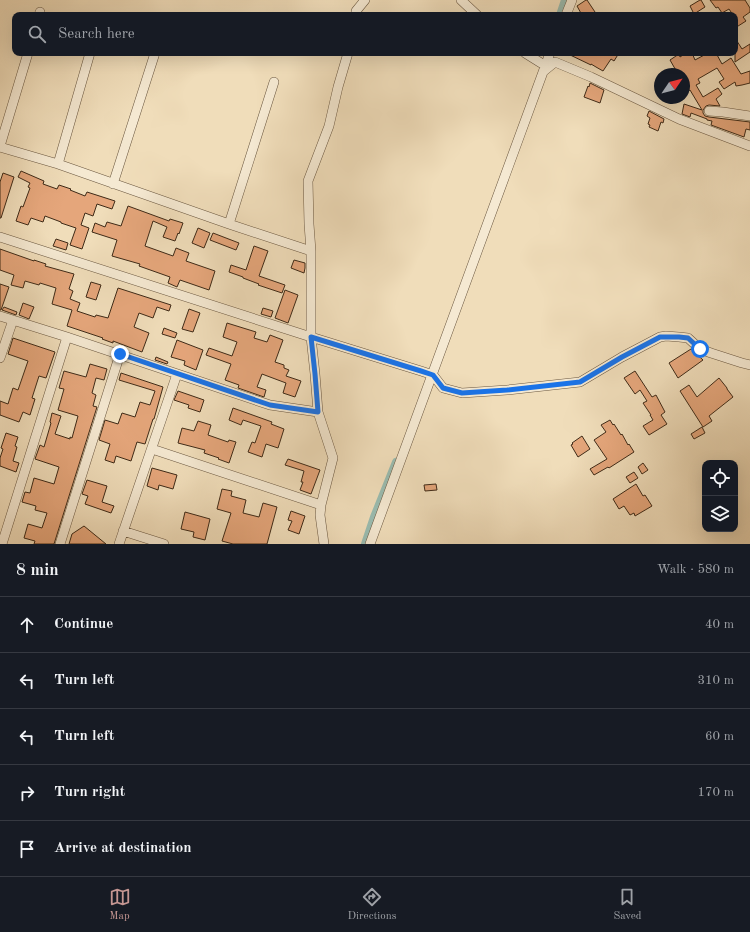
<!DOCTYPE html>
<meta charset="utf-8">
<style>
body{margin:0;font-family:"Old Standard TT",serif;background:#242831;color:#f1f3f6}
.controls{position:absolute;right:12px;bottom:12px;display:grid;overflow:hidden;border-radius:8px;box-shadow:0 4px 16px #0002}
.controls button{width:36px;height:36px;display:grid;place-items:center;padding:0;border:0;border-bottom:1px solid #363941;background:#171b24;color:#f1f3f6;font:20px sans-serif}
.compass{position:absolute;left:654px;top:68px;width:36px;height:36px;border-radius:50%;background:#171b24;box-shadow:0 4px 16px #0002;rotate:55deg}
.stop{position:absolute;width:12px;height:12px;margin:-9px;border:3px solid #1a73e8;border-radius:50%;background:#fff}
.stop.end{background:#1a73e8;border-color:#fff;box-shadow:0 1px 4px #0008}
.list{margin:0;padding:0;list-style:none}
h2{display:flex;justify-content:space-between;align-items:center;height:52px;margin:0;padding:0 16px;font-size:17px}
h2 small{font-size:13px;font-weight:400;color:#9ea1a6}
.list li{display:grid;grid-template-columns:26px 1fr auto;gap:12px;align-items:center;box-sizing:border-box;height:56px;padding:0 16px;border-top:1px solid #363941}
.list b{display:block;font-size:15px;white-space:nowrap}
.list em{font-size:13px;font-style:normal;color:#9ea1a6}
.icon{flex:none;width:22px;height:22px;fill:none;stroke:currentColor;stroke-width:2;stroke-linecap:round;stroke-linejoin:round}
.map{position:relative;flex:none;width:750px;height:544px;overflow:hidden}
.search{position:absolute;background:#171b24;box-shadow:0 4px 16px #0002;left:12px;right:12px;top:12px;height:44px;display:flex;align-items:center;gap:10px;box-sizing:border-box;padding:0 14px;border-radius:8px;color:#9ea1a6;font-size:15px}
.sheet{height:332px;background:#171b24}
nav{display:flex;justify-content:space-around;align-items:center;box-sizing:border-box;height:56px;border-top:1px solid #363941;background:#171b24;font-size:11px;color:#9ea1a6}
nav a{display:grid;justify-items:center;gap:2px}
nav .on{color:#c59692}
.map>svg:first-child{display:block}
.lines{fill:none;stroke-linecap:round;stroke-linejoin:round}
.canal{stroke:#9abcb0;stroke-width:8}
.building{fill:#e5a67b;stroke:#3e2a17}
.minor-casing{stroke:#6a5740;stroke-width:10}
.minor{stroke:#f5e9d2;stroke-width:9}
.route{stroke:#1a73e8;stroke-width:5}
</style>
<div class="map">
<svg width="750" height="544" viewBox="0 0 750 544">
<rect width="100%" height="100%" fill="#f0ddba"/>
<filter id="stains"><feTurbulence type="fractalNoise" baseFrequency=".005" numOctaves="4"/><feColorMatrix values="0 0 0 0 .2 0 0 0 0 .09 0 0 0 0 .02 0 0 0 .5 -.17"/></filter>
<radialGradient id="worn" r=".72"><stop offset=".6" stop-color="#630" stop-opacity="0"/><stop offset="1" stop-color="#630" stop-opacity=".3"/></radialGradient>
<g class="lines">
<path class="canal" d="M 560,15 L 565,0
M 365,544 L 374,517 L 396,462"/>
</g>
<path class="building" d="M 586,0 L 587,0 L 597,15 L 582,15 L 577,6 Z
M 700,0 L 701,0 L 705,7 L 694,14 L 690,6 Z
M 710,0 L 745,0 L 750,8 L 750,12 L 743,17 L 746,21 L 735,28 L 735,15 L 733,15 L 729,9 L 722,13 L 718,7 L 716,8 Z
M 735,38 L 742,49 L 750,44 L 750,52 L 735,62 Z
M 566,53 L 619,53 L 614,61 L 611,59 L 603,71 L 596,67 L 591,64 L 591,65 Z
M 686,53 L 692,53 L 695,60 L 708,53 L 716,53 L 722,64 L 731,58 L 741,74 L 750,71 L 750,83 L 742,85 L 736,86 L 735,82 L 724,89 L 719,82 L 724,79 L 717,68 L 698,79 L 700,83 L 696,85 L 703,97 L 718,88 L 722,94 L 716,99 L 720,106 L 709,105 L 706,106 L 703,110 L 703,113 L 705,116 L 709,117 L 750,122 L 750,130 L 746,129 L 744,137 L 711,125 L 712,121 L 707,120 L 707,119 L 691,113 L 690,117 L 682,114 L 684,104 L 702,110 L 690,90 L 684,94 L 684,74 L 678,74 L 670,60 L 679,54 L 680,57 Z
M 590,83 L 604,90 L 600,103 L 584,97 L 588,86 L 589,87 Z
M 649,111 L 664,119 L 663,123 L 661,122 L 658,131 L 649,127 L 650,125 L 648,124 L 650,118 L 647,116 Z
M 21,171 L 44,181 L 43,184 L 57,189 L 59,185 L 71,189 L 70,190 L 85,196 L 87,192 L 115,201 L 112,209 L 97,204 L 93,216 L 85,213 L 81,225 L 89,228 L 82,249 L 70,245 L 76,228 L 61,223 L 61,222 L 45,216 L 43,222 L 31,218 L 28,225 L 16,221 L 21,206 L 23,207 L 30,188 L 28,187 L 30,183 L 18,177 Z
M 3,173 L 14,177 L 1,218 L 0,218 L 0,182 Z
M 128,206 L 169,221 L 170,219 L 183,223 L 179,234 L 178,233 L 175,241 L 163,237 L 167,227 L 153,221 L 145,246 L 173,256 L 176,248 L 189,253 L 186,261 L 215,271 L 209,290 L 180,280 L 177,287 L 168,283 L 170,277 L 139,266 L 140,264 L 112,256 L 117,240 L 92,232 L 95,223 L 105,227 L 107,222 L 121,226 Z
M 198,228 L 210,233 L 204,248 L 192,243 Z
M 213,233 L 239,243 L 236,250 L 210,240 Z
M 56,239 L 68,243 L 66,250 L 53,246 Z
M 254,246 L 268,251 L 259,276 L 285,285 L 282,293 L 258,285 L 259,284 L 243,278 L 243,277 L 229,272 L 231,265 L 246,270 Z
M 0,249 L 34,261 L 34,260 L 46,264 L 45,266 L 74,274 L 69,289 L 73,291 L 70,299 L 80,303 L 77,311 L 95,317 L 96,315 L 108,318 L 118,288 L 171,305 L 169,311 L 157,307 L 153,318 L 139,313 L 134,327 L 149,333 L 142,352 L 113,341 L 113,343 L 102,339 L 103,338 L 67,326 L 72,310 L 52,304 L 56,288 L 40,283 L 39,285 L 25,281 L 23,288 L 11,285 L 14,275 L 0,270 Z
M 294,260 L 305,263 L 305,268 L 304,273 L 291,268 Z
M 91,282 L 101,285 L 96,300 L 86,297 Z
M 0,284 L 9,287 L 1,310 L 0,310 Z
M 285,290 L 298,295 L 288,323 L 275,318 Z
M 23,303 L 34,307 L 29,319 L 19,315 Z
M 4,307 L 17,312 L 16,315 L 2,310 Z
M 263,308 L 273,311 L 271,317 L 261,314 Z
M 189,309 L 200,313 L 193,332 L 182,329 Z
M 227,323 L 256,332 L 254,338 L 267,342 L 270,335 L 283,340 L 275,362 L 284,365 L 284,368 L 289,370 L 286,376 L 301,381 L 295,397 L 283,393 L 286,383 L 262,374 L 257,387 L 266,390 L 264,397 L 238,388 L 239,385 L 225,380 L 231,364 L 206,355 L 209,348 L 232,356 L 237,342 L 223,337 Z
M 164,328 L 177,333 L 175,338 L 162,334 Z
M 13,338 L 55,352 L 46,378 L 39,376 L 32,398 L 35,399 L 30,415 L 23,412 L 19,422 L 0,415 L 0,401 L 8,404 L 13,388 L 18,390 L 28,361 L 8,354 Z
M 177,340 L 203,350 L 196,370 L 184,365 L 185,361 L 171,357 Z
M 691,349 L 703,360 L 678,378 L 669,363 Z
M 156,357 L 168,362 L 167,364 L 155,360 Z
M 90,364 L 107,369 L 104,380 L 96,378 L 92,393 L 96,395 L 93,406 L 97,407 L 54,544 L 34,544 L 35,541 L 24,538 L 28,524 L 42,528 L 47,513 L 35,510 L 36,506 L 22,502 L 25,492 L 30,493 L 34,478 L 54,484 L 59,467 L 35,459 L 40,445 L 44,447 L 51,423 L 50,422 L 52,413 L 61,416 L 55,434 L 70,439 L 70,437 L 72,438 L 78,416 L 58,410 L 64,389 L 59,388 L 64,371 L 86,377 Z
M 635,371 L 652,397 L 656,395 L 665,412 L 661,415 L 667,424 L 649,435 L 643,426 L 653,420 L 650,415 L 651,415 L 643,403 L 647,401 L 640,390 L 635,394 L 624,378 Z
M 121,373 L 163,387 L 154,419 L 153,419 L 145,444 L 137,442 L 131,461 L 116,456 L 114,463 L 105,460 L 110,444 L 99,440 L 105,420 L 118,424 L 122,413 L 135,417 L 140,402 L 150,405 L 155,391 L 119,380 Z
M 719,378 L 727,388 L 727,389 L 733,397 L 709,416 L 712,421 L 703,427 L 680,391 L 689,385 L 697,397 Z
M 178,391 L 204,400 L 200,412 L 188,408 L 189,405 L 174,400 Z
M 233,408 L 272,422 L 271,424 L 284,429 L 278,448 L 266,444 L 262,457 L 248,452 L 252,442 L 255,443 L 261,426 L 243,420 L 241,425 L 229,420 Z
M 610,420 L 613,425 L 614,424 L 621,435 L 622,434 L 628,445 L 629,444 L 634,452 L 609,468 L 608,467 L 594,475 L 590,469 L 607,459 L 594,440 L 606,432 L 601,425 Z
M 198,421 L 211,425 L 208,435 L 228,442 L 229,440 L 236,442 L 229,463 L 218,459 L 219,458 L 204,453 L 205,450 L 178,443 L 182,428 L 194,431 Z
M 702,427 L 705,433 L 694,439 L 691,434 Z
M 6,433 L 18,437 L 15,446 L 17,447 L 13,461 L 19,463 L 16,472 L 0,466 L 0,458 L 3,449 L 1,448 Z
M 582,436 L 590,449 L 578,457 L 571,445 L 573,444 L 572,443 Z
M 288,459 L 320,470 L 311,494 L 300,490 L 303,482 L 301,482 L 304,471 L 285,465 Z
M 643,463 L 648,470 L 642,474 L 638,467 Z
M 152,468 L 177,475 L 173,489 L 159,485 L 158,490 L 147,486 Z
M 634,472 L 638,478 L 630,483 L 626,477 Z
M 87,480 L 107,486 L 102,502 L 114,506 L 111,513 L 85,504 L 88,496 L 82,494 Z
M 436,484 L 437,490 L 425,491 L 424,485 Z
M 636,484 L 643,496 L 645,495 L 652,506 L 635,516 L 634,513 L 630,515 L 624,506 L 619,509 L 613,499 Z
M 222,489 L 232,491 L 231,496 L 246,500 L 243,513 L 259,517 L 263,503 L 277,507 L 267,544 L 233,544 L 222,541 L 231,513 L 217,509 Z
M 291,511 L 305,516 L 299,534 L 288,530 L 292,521 L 288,520 Z
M 185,512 L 210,519 L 205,540 L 193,537 L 194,532 L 181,529 Z
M 84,526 L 106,544 L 69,544 L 72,534 Z"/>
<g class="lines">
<g class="minor-casing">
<path id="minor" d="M 461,0 L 477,15
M 39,15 L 40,12
M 356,15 L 356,11 L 365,0
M 566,15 L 572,0
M 525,53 L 541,63
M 544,71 L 555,62 L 591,77 L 679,119 L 750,146
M 709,111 L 723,112 L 750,116
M 0,146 L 28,53
M 0,147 L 58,164 L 229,224 L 311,251
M 58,164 L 90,53
M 113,184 L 155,53
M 229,224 L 274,82
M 0,237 L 311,337 L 421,371 L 433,375 L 443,388 L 462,393 L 507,390 L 580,382 L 622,357 L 660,337 L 666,336 L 679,337 L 688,338 L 700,349 L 711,353 L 742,363 L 750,365
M 0,316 L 67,337 L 270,405 L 318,412
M 0,358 L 13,320
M 152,449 L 321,505
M 123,531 L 164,544
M 2,544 L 67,337
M 60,544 L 120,354
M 119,544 L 177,374
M 324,544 L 320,515 L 321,505 L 333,458 L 318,412 L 315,374 L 311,337 L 311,251 L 309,224 L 308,181 L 329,126 L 338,87 L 348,53
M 370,544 L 550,53"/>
</g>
<use href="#minor" class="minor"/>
</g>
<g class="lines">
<path class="route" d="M 120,354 L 270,405 L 318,412 L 315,374 L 311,337 L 421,371 L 433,375 L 443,388 L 462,393 L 507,390 L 580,382 L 622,357 L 660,337 L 679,337 L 688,338 L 700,349"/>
</g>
<rect width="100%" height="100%" filter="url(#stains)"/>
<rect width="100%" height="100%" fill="url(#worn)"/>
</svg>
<div class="controls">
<button><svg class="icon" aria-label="locate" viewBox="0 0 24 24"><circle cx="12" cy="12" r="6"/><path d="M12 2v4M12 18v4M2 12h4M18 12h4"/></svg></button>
<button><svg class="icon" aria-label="layers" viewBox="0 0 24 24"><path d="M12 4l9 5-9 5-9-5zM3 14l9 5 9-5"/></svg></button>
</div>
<svg class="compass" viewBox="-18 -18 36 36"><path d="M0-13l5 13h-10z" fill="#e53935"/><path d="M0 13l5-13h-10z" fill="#9ea1a6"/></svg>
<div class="stop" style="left:700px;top:349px"></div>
<div class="stop end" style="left:120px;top:354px"></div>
<div class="search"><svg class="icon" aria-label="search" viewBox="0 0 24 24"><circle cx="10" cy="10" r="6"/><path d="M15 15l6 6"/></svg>Search here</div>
</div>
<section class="sheet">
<h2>8 min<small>Walk · 580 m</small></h2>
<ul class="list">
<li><svg class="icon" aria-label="ahead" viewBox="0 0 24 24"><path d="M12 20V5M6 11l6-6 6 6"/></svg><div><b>Continue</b></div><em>40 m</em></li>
<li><svg class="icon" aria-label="left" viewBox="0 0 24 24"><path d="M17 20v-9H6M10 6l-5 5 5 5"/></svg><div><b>Turn left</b></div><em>310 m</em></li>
<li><svg class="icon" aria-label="left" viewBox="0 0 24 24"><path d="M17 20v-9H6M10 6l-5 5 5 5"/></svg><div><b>Turn left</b></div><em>60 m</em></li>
<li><svg class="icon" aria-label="right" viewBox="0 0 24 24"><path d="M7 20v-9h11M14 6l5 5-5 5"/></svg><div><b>Turn right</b></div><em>170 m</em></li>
<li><svg class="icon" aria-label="arrive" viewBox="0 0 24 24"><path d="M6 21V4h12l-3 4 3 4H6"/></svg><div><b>Arrive at destination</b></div></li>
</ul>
</section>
<nav>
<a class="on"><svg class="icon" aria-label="map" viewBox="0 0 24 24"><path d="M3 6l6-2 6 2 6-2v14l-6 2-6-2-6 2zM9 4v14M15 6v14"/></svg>Map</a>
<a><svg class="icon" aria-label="directions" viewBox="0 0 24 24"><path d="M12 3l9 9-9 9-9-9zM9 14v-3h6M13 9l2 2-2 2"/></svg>Directions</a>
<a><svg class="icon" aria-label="saved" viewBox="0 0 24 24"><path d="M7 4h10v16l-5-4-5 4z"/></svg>Saved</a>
</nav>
